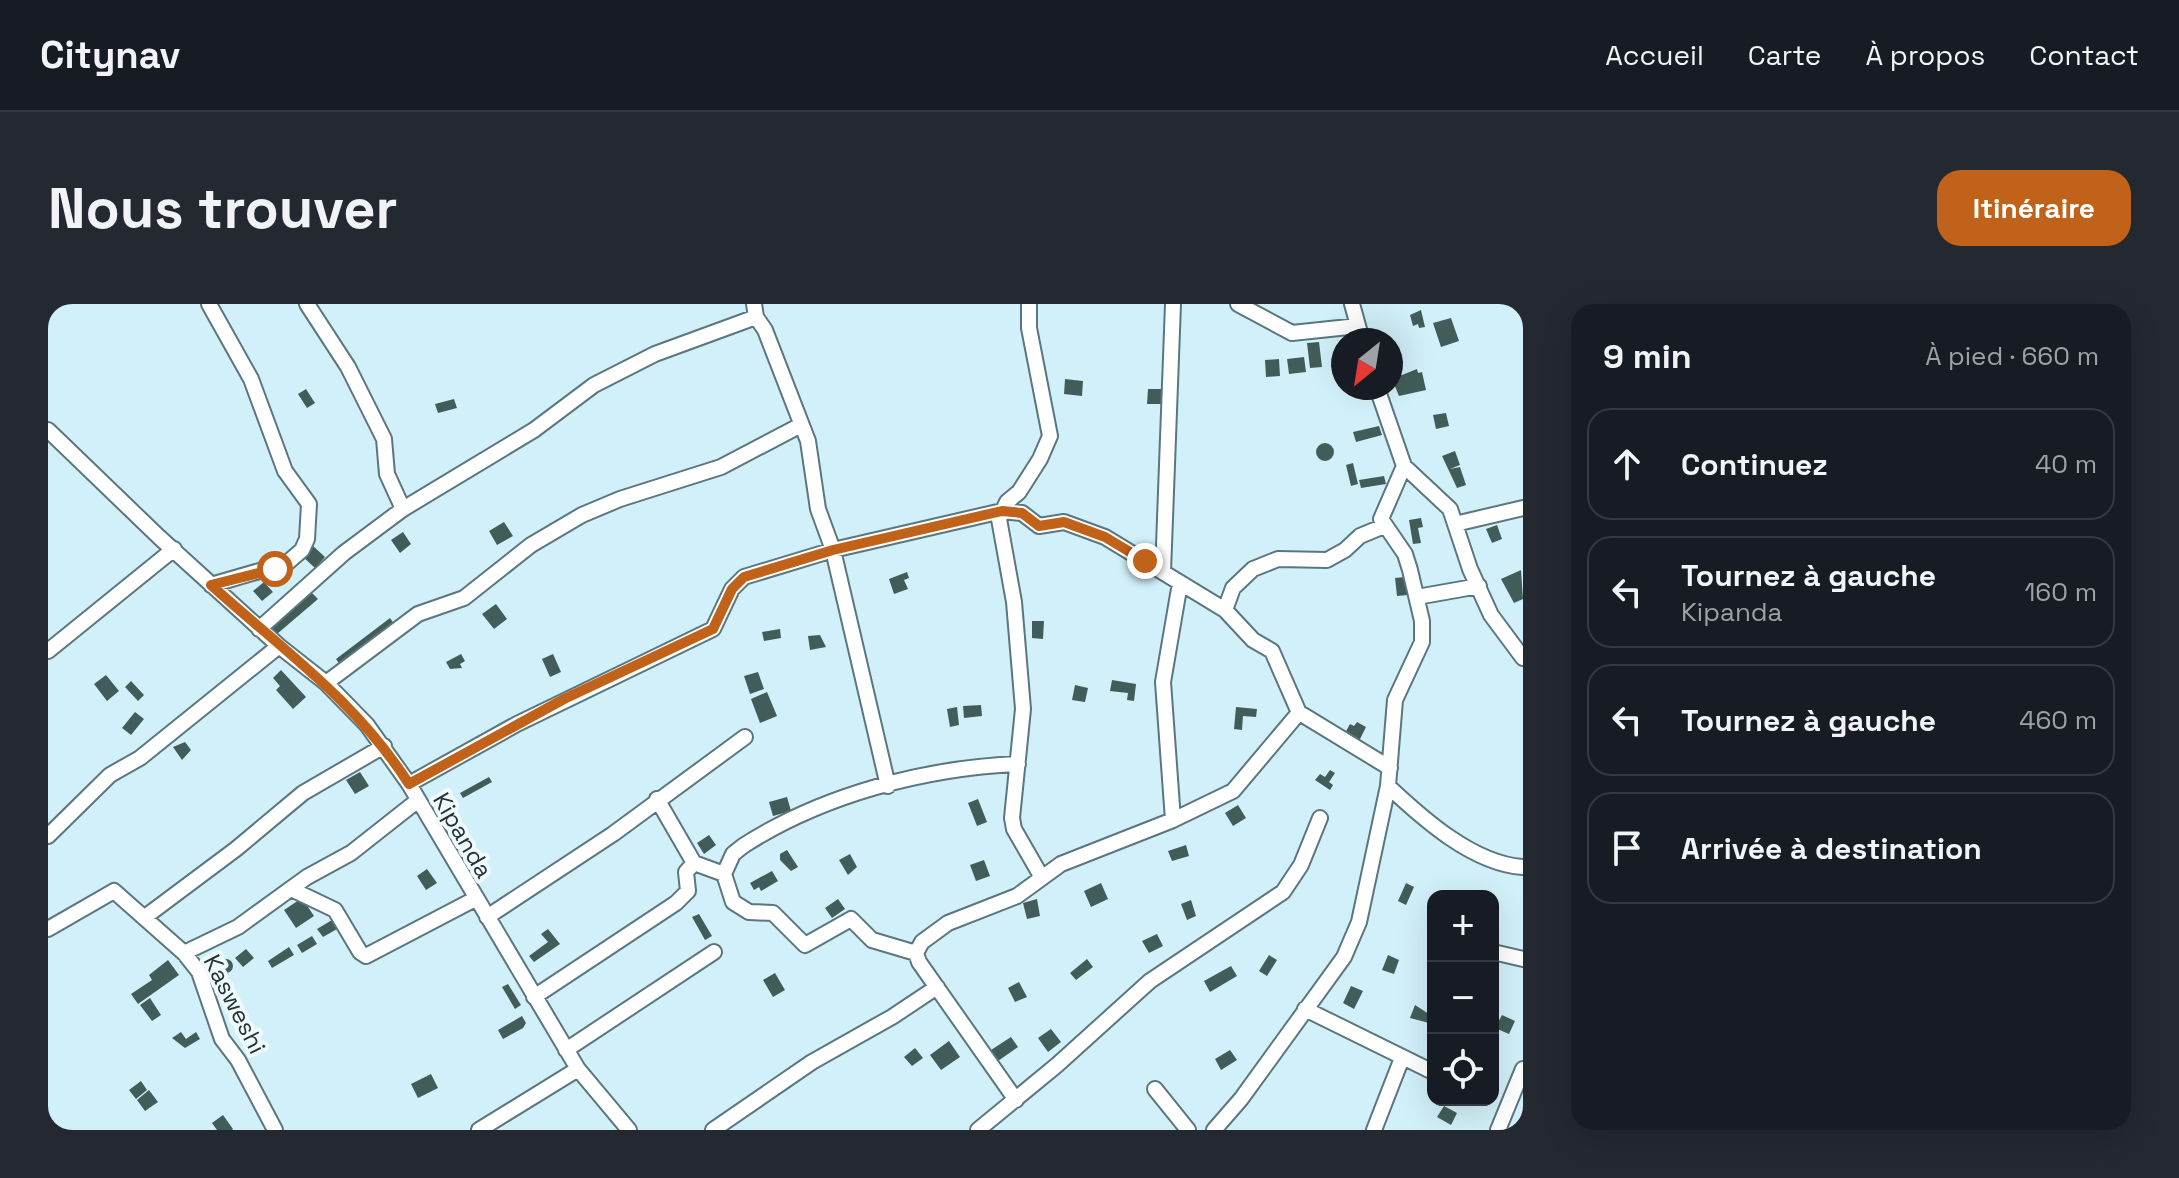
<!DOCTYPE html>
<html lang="fr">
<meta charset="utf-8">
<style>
body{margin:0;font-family:"Space Grotesk",sans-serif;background:#242831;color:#f1f3f6}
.controls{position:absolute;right:24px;bottom:24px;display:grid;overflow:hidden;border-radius:16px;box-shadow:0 8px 32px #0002}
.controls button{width:72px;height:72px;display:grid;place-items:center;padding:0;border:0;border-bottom:2px solid #363941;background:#171b24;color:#f1f3f6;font:40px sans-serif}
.compass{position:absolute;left:1283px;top:24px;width:72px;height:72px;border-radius:50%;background:#171b24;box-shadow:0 8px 32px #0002;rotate:210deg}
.stop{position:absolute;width:24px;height:24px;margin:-18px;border:6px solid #c1621a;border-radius:50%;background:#fff}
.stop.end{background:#c1621a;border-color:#fff;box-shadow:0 2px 8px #0008}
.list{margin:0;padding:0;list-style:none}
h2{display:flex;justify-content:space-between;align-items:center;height:104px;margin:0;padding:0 32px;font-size:34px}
h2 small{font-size:26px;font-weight:400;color:#9ea1a6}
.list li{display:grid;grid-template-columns:52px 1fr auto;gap:24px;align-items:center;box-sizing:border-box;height:112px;margin:0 16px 16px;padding:0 16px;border:2px solid #363941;border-radius:24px}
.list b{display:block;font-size:30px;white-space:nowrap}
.list p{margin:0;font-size:26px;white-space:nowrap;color:#9ea1a6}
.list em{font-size:26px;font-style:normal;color:#9ea1a6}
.icon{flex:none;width:44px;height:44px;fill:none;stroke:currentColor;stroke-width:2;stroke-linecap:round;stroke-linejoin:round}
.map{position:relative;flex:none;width:1475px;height:826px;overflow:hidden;border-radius:24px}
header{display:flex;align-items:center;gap:48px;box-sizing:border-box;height:112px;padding:0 40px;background:#171b24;border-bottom:2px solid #363941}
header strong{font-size:38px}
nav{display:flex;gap:44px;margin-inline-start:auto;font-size:28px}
.intro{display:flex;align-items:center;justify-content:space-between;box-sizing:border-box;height:192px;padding:0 48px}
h1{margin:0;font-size:56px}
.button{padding:20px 36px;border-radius:24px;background:#c1621a;color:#fff;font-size:28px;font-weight:700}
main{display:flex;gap:48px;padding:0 48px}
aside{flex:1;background:#171b24;border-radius:24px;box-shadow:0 8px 32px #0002}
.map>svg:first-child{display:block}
.building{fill:#425d59}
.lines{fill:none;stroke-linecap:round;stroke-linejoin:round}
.street-casing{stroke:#5b767d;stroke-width:18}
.street{stroke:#fff;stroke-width:14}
.route{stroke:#c1621a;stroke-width:10}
.labels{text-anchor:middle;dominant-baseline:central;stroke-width:8;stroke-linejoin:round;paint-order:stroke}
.street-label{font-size:24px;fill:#263235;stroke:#eefafd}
</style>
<header>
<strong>Citynav</strong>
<nav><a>Accueil</a><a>Carte</a><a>À propos</a><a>Contact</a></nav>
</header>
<div class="intro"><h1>Nous trouver</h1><a class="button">Itinéraire</a></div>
<main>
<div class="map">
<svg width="1475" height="826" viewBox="0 0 1475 826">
<rect width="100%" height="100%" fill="#d2f0f9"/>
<path class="building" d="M 1373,6 L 1377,23 L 1371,24 L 1370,20 L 1365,22 L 1362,11 Z
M 1403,14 L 1411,37 L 1393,43 L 1385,19 Z
M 1271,38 L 1274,63 L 1262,64 L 1259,39 Z
M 1256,53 L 1258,68 L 1241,70 L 1239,55 Z
M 1231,55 L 1232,72 L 1218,73 L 1217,56 Z
M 1369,65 L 1370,69 L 1374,68 L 1378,86 L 1351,92 L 1344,75 Z
M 1017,75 L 1035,77 L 1034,92 L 1016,90 Z
M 258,85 L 267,99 L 259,104 L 250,90 Z
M 1100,85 L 1115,85 L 1114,100 L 1099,100 Z
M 406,95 L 409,104 L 390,109 L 387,100 Z
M 1398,109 L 1401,122 L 1388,125 L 1385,111 Z
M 1331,122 L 1334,131 L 1308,138 L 1305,128 Z
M1268 148a9 9 0 1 1 18 0a9 9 0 1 1-18 0Z
M 1407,147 L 1412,161 L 1402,165 L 1412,163 L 1418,181 L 1409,184 L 1394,152 Z
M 1305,159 L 1310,180 L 1303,182 L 1298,161 Z
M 1336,172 L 1338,180 L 1313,184 L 1311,176 Z
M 1373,214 L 1375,223 L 1370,224 L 1373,239 L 1365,240 L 1361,216 Z
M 456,218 L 465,232 L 449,241 L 441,227 Z
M 1449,221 L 1454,235 L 1444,239 L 1438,225 Z
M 355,228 L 363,240 L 352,249 L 343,236 Z
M 264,241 L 277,253 L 267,264 L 254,252 Z
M 1473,266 L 1475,295 L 1466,299 L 1453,275 Z
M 859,268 L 861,274 L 856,276 L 860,285 L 846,290 L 841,275 Z
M 1357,273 L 1360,291 L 1349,292 L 1347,274 Z
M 216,278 L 225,288 L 214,297 L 205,287 Z
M 262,287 L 270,295 L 229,330 L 222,322 Z
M 448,300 L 459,315 L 446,325 L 434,310 Z
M 342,314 L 349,324 L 295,365 L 288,355 Z
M 984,317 L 996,317 L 995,335 L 984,334 Z
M 732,325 L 733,334 L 716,337 L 714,328 Z
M 772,331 L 778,343 L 762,346 L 760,332 Z
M 413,350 L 417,357 L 412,360 L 414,364 L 402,365 L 398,358 Z
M 505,350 L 513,368 L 502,373 L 494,355 Z
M 233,366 L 258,393 L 245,405 L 228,386 L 232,382 L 225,374 Z
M 710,368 L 716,385 L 702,390 L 696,372 Z
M 58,371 L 71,387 L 59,397 L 46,380 Z
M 1064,376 L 1088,380 L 1086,397 L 1079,396 L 1080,389 L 1062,387 Z
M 83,377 L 96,391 L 90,397 L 77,383 Z
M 1027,381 L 1040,384 L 1037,398 L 1024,396 Z
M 719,388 L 729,412 L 712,419 L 703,395 Z
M 933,401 L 934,412 L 916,414 L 915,402 Z
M 909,403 L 911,421 L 902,423 L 899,405 Z
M 1188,403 L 1209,405 L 1208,413 L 1195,412 L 1194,426 L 1186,425 Z
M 87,408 L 96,415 L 83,431 L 74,424 Z
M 1309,418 L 1318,423 L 1311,437 L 1297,429 L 1302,420 L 1306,422 Z
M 137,438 L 143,446 L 134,456 L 125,443 Z
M 1282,466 L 1287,469 L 1281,478 L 1285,481 L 1282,486 L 1267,476 L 1272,470 L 1277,473 Z
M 312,468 L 321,482 L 307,490 L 298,476 Z
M 441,473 L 444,478 L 415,494 L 412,489 Z
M 739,493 L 743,507 L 725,512 L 721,498 Z
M 930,495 L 939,518 L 929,522 L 920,499 Z
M 1190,501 L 1198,514 L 1185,522 L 1177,509 Z
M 661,531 L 668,541 L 656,550 L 649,539 Z
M 1138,541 L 1141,552 L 1124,557 L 1120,547 Z
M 739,546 L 750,563 L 743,567 L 732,556 L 732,550 Z
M 802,550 L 809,563 L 800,571 L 791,556 Z
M 936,556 L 942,572 L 928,577 L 922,561 Z
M 379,565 L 389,579 L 378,586 L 369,572 Z
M 724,567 L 730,577 L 713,587 L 711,583 L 706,586 L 702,579 Z
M 1053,579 L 1060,595 L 1043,603 L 1036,587 Z
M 1358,579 L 1366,583 L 1358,601 L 1350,597 Z
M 254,594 L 266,612 L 248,624 L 236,606 Z
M 790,595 L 797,605 L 784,614 L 777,604 Z
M 989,595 L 992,612 L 979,615 L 975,599 Z
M 1143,596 L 1148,612 L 1139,616 L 1133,600 Z
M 651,610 L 664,632 L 657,636 L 644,613 Z
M 284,616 L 289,625 L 275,633 L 269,625 Z
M 500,625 L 512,640 L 486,658 L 481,652 L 500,638 L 493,630 Z
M 1109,630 L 1115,642 L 1101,649 L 1094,637 Z
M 264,632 L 269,640 L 254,649 L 249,641 Z
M 241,643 L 246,651 L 224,664 L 220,657 Z
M 198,645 L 206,654 L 195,663 L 187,654 Z
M 1221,651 L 1229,656 L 1219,672 L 1211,667 Z
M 1340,651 L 1351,656 L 1346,670 L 1334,666 Z
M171 662a7 7 0 1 1 14 0a7 7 0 1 1-14 0Z
M 1039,655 L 1045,663 L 1028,676 L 1022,669 Z
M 120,656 L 131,671 L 90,700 L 83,690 L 104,676 L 101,671 Z
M 1183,662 L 1189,672 L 1162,688 L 1156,677 Z
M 727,669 L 737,686 L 725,693 L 715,676 Z
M 971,678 L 979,693 L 967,698 L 960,684 Z
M 460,680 L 473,701 L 467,705 L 454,683 Z
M 1303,682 L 1315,687 L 1306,705 L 1295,699 Z
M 102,694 L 113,711 L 104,717 L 92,701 Z
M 1367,701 L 1384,712 L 1381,719 L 1362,714 Z
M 1454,711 L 1467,717 L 1461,730 L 1447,724 Z
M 474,712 L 478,719 L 475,724 L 455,735 L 450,726 Z
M 1003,725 L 1013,738 L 1000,748 L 990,734 Z
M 133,728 L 138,735 L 148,728 L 152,735 L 137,744 L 124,734 Z
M 963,733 L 970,743 L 950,757 L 943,746 Z
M 901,737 L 912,753 L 893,766 L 882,751 Z
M 867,744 L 875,754 L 864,762 L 856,753 Z
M 1182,746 L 1189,756 L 1173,766 L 1167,755 Z
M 383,770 L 390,784 L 370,794 L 363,780 Z
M 93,777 L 99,786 L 88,795 L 81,786 Z
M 101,786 L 110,798 L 97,807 L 89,796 Z
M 1396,802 L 1409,809 L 1403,821 L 1389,813 Z
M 175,811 L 185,825 L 184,826 L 169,826 L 164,819 Z"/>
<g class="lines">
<g class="street-casing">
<path id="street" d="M 161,0 L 203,75 L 237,167 L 261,200 L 259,235 L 254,246 L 239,259 L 163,281
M 259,0 L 300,63 L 336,135 L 339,170 L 355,205
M 706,0 L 708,13 L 717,26 L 760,137 L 770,205 L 785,246 L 840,482
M 981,0 L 981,24 L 1002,132 L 992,155 L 971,188 L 959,198 L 951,215 L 966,298 L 975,405 L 964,514 L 966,525 L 993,572
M 1190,0 L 1244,29 L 1310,22
M 1304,0 L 1314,36
M 1329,84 L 1356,162 L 1402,205 L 1422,265 L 1443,311 L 1475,354
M 0,126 L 111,233 L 231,342 L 278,379 L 319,421 L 361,480 L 530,765 L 581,826
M 1407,220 L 1475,204
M 1115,268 L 1125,0
M 1369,293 L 1431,282
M 1177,306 L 1185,284 L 1205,265 L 1230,255 L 1279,256 L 1297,246 L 1312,232 L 1336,222
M 211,325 L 296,249 L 355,205 L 486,126 L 546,81 L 607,50 L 708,13
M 0,347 L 126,245
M 278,379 L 370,310 L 416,294 L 483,241 L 534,211 L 572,195 L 673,163 L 753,121
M 361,480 L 469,420 L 665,325 L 684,285 L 696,273 L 785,246 L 954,207 L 974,209 L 991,222 L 1016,218 L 1057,233 L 1177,306 L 1205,336 L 1224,347 L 1252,411
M 1340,482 C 1374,514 1425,560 1475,563
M 609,495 L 646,559 L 676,570 L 685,598 L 701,608 L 725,609 L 757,641 L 803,615 L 824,636 L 868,649
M 1125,516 L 1115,378 L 1132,279
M 0,532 L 62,471 L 92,454 L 231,342
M 676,570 L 685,550 L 695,542 C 774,491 876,464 970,460
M 243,585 L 287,606 L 312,648 L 318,652 L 427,595
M 97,613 L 188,545 L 255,489 L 336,442
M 439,613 L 565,530 L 697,433
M 0,625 L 66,587 L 136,649 L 151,668 L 174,735 L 190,756 L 227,826
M 1445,648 L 1475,655
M 136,649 L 190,623 L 259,573 L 303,549 L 369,497
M 486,693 L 628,599 L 640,587 L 638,568 L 646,559
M 1257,705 L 1385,768
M 518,746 L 666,648
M 1107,785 L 1140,826
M 968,796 L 871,658 L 868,649 L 874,638 L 900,619 L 969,592 L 1013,560 L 1125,516 L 1185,487 L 1249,411 L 1255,411 L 1342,464
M 431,826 L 530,765
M 665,826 L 764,758 L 844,713 L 889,683
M 930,826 L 1009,761 L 1102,677 L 1235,588 L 1253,561 L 1272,514
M 1166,826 L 1193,795 L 1296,653 L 1311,618 L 1340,482 L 1347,396 L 1374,338 L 1374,317 L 1362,266 L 1357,250 L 1333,215 L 1356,162
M 1326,826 L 1354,754
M 1450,826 L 1475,765"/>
</g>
<use href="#street" class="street"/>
</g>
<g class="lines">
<path class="route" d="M 227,265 L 163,281 C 236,347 307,396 361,480 L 516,395 L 665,325 L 684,285 L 696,273 L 785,246 L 954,207 L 974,209 L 991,222 L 1016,218 L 1057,233 L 1097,257"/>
</g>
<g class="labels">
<g class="street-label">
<text transform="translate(415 531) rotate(60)">Kipanda</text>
<text transform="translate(187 700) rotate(63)">Kasweshi</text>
</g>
</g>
</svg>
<div class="controls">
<button>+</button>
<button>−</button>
<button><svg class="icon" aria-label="locate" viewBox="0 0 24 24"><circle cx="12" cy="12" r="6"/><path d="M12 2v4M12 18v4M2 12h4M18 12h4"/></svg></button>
</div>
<svg class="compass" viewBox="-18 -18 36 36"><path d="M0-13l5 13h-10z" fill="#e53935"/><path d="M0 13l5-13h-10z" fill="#9ea1a6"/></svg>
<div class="stop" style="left:227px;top:265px"></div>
<div class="stop end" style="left:1097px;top:257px"></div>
</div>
<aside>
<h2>9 min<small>À pied · 660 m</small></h2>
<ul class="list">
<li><svg class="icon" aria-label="ahead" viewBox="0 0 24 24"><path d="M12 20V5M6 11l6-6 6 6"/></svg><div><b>Continuez</b></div><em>40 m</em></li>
<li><svg class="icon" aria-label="left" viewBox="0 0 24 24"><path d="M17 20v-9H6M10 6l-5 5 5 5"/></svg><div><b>Tournez à gauche</b><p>Kipanda</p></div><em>160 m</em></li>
<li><svg class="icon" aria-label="left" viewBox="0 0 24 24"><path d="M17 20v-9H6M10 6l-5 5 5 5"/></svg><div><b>Tournez à gauche</b></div><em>460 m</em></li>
<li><svg class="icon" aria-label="arrive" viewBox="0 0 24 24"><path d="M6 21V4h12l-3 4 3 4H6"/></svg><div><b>Arrivée à destination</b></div></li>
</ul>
</aside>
</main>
